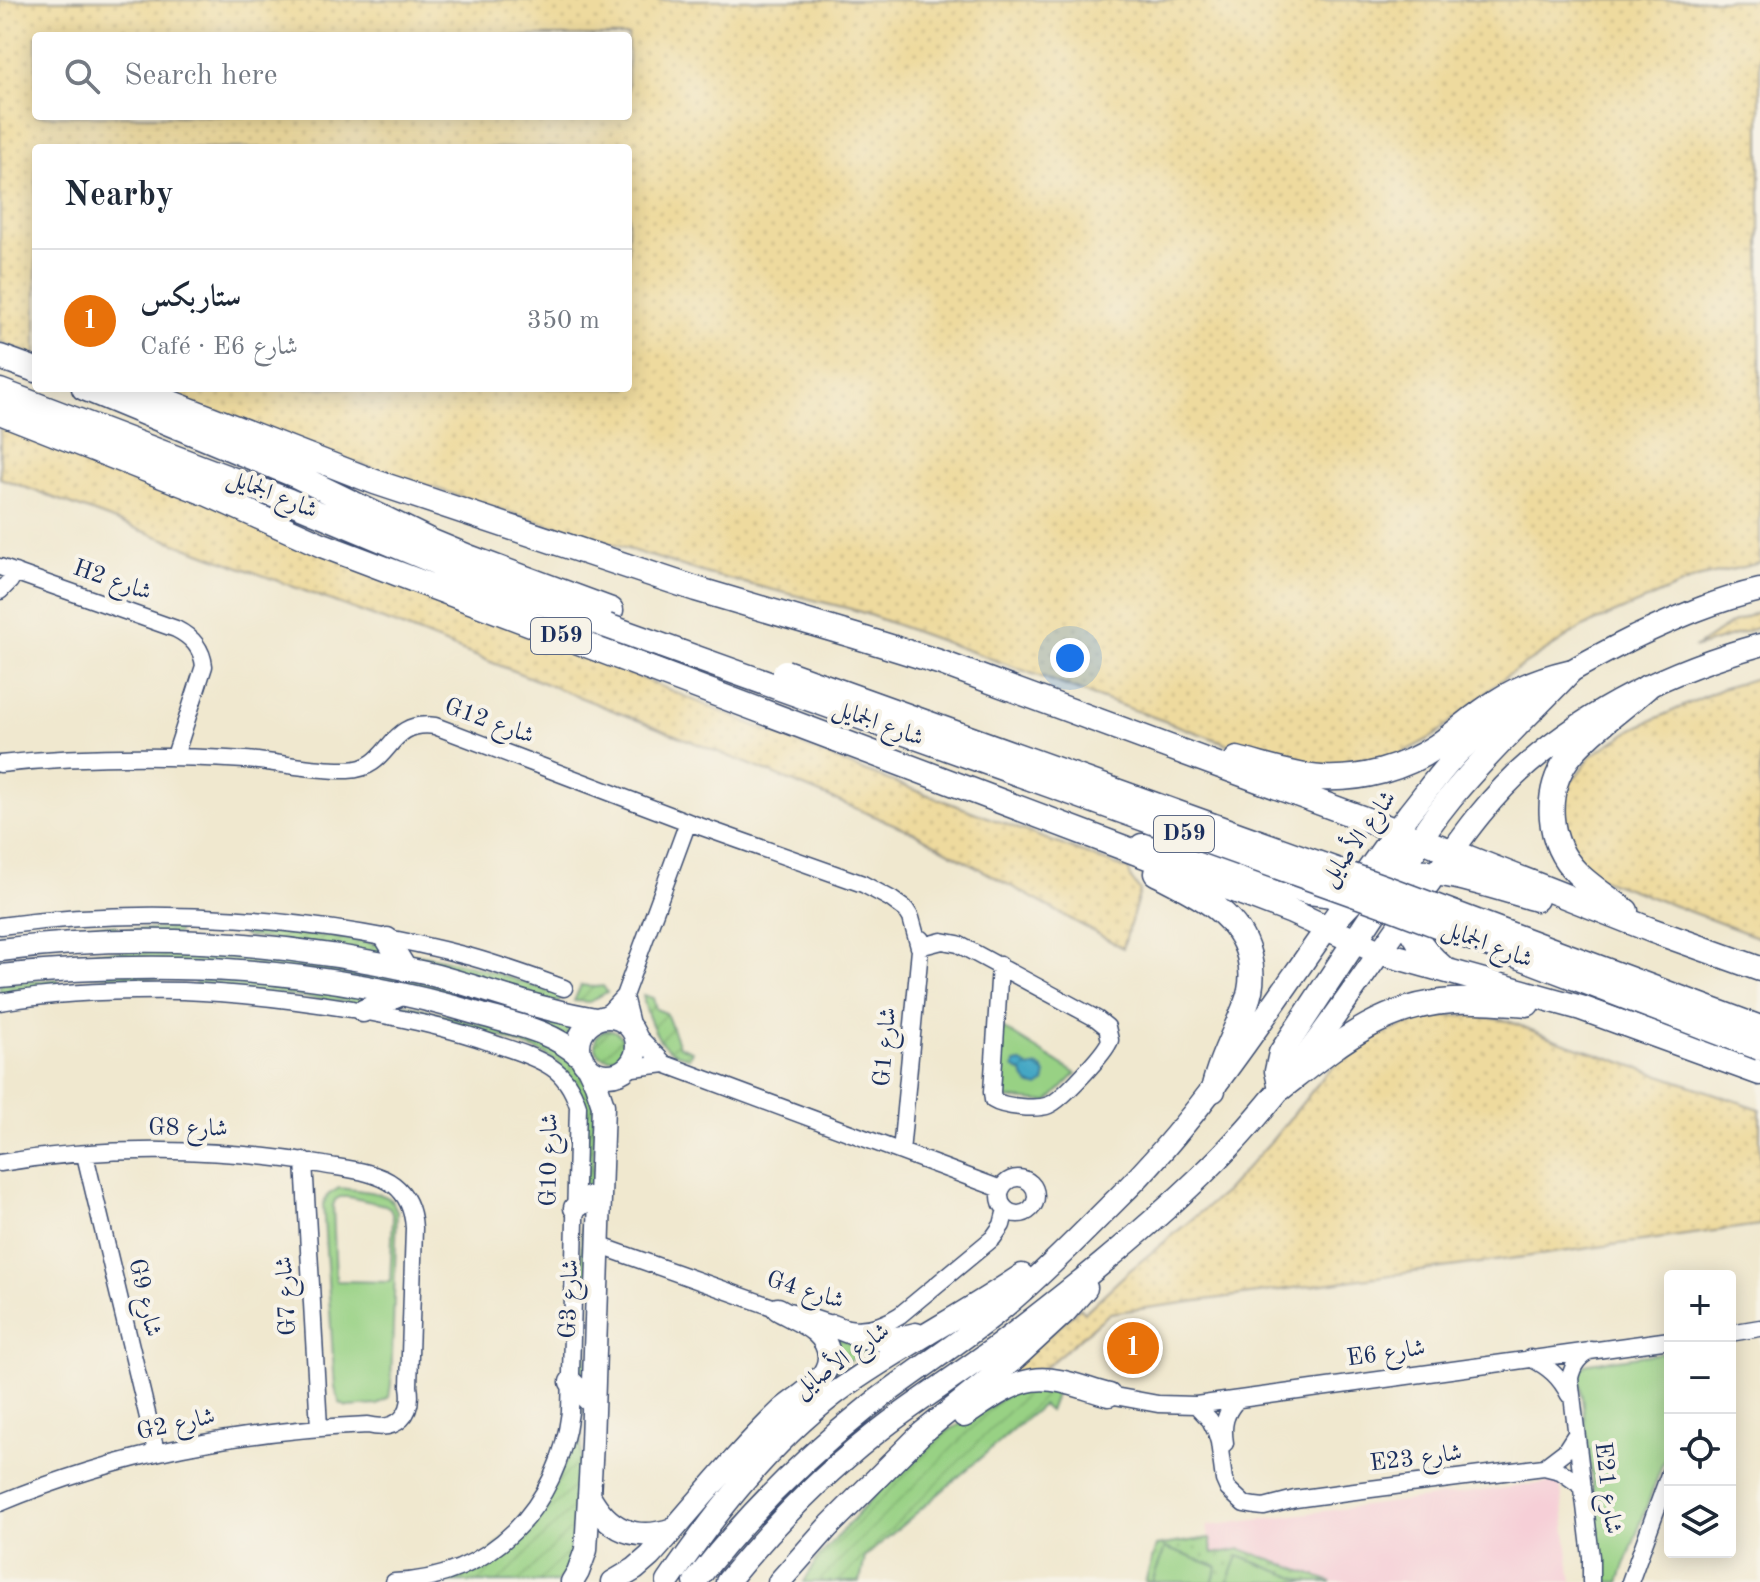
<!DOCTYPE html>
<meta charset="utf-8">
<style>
body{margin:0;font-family:"Old Standard TT",Amiri,serif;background:#f6f6f7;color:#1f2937}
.controls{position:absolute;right:24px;bottom:24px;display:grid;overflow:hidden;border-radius:8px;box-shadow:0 4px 20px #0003}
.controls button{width:72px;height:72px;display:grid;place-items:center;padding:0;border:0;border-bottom:2px solid #e0e1e3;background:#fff;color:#1f2937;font:40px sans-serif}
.you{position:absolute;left:1070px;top:658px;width:28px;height:28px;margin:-20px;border:6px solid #fff;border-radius:50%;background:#1a73e8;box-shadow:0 0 0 12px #1a73e833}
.badge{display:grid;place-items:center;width:52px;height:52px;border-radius:50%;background:#ea580c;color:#fff;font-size:26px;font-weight:700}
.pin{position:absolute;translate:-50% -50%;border:4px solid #fff;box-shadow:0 2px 8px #0006}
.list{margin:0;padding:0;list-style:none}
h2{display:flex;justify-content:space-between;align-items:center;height:104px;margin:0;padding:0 32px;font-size:34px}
h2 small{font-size:26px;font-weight:400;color:#747a83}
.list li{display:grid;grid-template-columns:52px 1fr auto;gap:24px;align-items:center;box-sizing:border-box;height:144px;padding:0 32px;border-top:2px solid #e0e1e3}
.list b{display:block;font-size:30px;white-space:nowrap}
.list p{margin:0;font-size:26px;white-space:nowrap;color:#747a83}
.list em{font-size:26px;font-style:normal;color:#747a83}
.icon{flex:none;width:44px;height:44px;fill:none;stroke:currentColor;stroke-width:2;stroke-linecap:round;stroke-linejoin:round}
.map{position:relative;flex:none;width:1760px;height:1582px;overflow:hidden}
.search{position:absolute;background:#fff;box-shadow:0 4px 20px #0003;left:32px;top:32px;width:600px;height:88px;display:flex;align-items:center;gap:20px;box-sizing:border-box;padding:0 28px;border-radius:8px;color:#747a83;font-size:30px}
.panel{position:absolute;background:#fff;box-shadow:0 4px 20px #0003;left:32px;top:144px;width:600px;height:248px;border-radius:8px}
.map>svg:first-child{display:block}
.built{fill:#f6cfd7}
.grass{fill:url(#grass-dots);stroke:#5a8071;stroke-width:2}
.sand{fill:url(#sand-dots);stroke:#84847e;stroke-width:2;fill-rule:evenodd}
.park{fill:#98d184;stroke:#5a8071;stroke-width:2;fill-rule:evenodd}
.garden{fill:url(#garden-furrows);stroke:#5a8071;stroke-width:2}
.water{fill:url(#water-waves);stroke:#306b91;stroke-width:2}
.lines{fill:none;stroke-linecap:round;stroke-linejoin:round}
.street-casing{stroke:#3b4b6f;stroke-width:19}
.secondary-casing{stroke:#3b4b6f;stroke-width:25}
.primary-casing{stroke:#3b4b6f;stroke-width:27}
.street{stroke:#fff;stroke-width:16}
.secondary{stroke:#fff;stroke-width:22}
.primary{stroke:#fff;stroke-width:24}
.primary-bridge-casing{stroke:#3b4b6f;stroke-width:27;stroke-linecap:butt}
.primary-bridge{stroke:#fff;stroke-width:24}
.labels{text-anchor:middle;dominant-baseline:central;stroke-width:8;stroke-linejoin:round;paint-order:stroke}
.shield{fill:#f7f3e8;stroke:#5d6a87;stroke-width:2}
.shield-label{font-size:22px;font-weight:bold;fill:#1b2f5e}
.street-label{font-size:24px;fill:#1b2f5e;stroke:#f7f3e8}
</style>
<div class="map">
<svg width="1760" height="1582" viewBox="0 0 1760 1582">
<defs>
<pattern id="grass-dots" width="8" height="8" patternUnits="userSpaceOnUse" patternTransform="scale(2)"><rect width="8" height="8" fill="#98d184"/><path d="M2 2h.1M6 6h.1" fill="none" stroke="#82b474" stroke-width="1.8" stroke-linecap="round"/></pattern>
<pattern id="sand-dots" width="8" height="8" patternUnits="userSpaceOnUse" patternTransform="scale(2)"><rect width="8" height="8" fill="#eeda9e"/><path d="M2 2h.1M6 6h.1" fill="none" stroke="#ccbb8a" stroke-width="1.8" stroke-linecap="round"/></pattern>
<pattern id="garden-furrows" width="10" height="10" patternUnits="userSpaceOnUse" patternTransform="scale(2)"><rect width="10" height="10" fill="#98d184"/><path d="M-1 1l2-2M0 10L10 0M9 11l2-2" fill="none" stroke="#82b474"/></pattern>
<pattern id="water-waves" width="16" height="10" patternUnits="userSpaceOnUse" patternTransform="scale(2)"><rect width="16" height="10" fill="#44a7c4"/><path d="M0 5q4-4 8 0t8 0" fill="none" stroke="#3888a2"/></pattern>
</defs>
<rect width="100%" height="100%" fill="#f7f3e8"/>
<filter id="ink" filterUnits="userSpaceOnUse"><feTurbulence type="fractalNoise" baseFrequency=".0125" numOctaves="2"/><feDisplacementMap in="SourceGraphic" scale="16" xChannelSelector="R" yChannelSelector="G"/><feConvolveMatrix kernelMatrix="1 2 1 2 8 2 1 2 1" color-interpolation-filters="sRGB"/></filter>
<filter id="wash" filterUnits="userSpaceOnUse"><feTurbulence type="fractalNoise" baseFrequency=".006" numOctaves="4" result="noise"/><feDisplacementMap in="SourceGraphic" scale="32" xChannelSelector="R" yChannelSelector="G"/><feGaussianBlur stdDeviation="1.8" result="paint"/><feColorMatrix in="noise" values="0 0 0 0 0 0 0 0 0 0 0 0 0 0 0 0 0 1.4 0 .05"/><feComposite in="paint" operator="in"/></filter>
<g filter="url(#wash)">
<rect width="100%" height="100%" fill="#f0e8cf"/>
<path class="built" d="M 1560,1481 L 1572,1582 L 1145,1582 L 1156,1546 L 1209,1538 L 1207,1526 Z"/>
<path class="grass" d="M 1210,1538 L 1213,1554 L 1241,1549 L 1332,1582 L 1145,1582 L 1156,1546 Z"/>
<path class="sand" d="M 0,0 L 1760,0 L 1760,563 L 1697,578 L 1583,627 L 1505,677 L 1434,736 L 1380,765 L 1324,772 L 1245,750 L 855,610 L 708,574 L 493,507 L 124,388 L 628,388 L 628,148 L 36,148 L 36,356 L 0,342 ZM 36,36 L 628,36 L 628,116 L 36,116 Z
M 0,411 L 864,771 L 1129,870 L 1131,879 L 1140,891 L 1123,948 L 915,833 L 756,767 L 410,630 L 0,478 Z
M 1760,611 L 1760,627 L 1694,648 L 1732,623 Z
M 1760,677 L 1760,938 L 1597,877 L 1575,858 L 1560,810 L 1570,784 L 1592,755 L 1635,728 L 1721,689 Z
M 1472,1015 L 1508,1021 L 1559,1041 L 1760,1109 L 1760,1225 L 1110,1313 L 1044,1368 L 1015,1374 L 1009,1372 L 1080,1307 L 1085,1312 L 1129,1271 L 1225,1192 L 1273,1139 L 1325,1075 L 1346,1055 L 1375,1037 L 1406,1025 L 1438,1017 Z"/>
<path class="park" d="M 1001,1027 L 1076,1074 L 1048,1102 L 1003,1098 L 998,1095 Z
M 339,1188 C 352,1190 381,1191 391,1200 C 394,1203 395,1207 397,1211 L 391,1384 L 389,1397 L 377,1405 L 347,1407 L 340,1403 L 335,1388 L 323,1204 L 328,1195 ZM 340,1197 L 349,1197 L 385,1205 L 390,1208 L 393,1217 L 390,1282 L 336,1281 L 333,1206 L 335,1200 Z
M 1670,1352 L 1670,1443 L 1619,1582 L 1599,1582 L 1601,1556 L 1579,1373 L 1581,1368 L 1589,1363 Z
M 1165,1548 L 1218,1567 L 1212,1582 L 1152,1582 Z
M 1238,1556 L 1307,1582 L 1228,1582 Z"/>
<path class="garden" d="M 100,925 L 116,925 L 117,930 L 178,928 L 178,934 L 0,944 L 0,934 L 37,929 Z
M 245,927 L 344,938 L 381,945 L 390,957 L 244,936 Z
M 175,950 C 259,955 344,962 425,982 C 475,994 525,1008 574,1021 L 569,1037 L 421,991 L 0,970 L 0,960 L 93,952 Z
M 401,952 C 456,958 510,977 562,996 L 558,1004 L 414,965 Z
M 182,975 L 377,996 L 362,1004 L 195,985 L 195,980 L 125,978 Z
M 58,979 L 58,989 L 0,994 L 0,984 Z
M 581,985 L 595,987 L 603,986 L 607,992 L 589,1002 L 574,1001 Z
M 643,995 L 653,998 L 656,1009 L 666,1013 L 679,1046 L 692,1051 L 689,1058 C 681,1055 673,1053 666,1047 C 656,1039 644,1008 643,995 Z
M 401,1003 L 546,1042 L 577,1067 L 594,1094 L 593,1181 L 587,1191 L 585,1188 L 586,1111 L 584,1100 L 556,1061 L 539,1051 L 500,1037 L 390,1009 Z
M595 1044a14 14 0 1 1 28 0a14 14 0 1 1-28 0Z
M 589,1207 L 587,1375 L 582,1380 L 579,1368 L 582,1223 Z
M 832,1335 L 865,1350 L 831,1373 Z
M 1058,1387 L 1049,1411 L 1042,1405 L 865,1557 L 860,1582 L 804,1582 L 817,1559 L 875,1495 L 911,1459 L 943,1433 L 971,1419 L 1012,1392 Z
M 583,1402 L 578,1547 L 564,1575 L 557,1582 L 442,1582 L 473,1569 L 553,1490 L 575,1439 L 578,1403 Z"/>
<path class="water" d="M 1020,1062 L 1030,1068 C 1037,1065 1043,1066 1046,1074 L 1044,1083 L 1038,1087 L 1028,1084 L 1022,1073 L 1014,1067 L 1015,1063 Z"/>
</g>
<g filter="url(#ink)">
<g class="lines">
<g class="street-casing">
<path id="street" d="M 0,567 L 176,629 C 192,637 202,648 204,666 L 175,756
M 0,591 L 10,581 L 15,572
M 0,764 C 84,755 161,755 245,760 C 279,762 314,771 348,770 C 393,769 385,719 435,726 L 688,822 L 863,884 L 891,899 L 906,910 L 911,918 L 919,947
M 0,926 C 153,905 322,917 471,957 C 503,966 533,977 564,988
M 919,947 L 942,941 L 958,944 L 1097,1019 L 1107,1027 L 1110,1040 C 1106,1052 1062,1100 1049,1105 C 1037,1110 1004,1107 993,1100 L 992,1092 L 1000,965
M 624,996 L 632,1028
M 0,1002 C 60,992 122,990 183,991 C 240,993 296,1000 352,1009 C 400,1018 448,1027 495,1044 C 513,1050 534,1056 551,1067 C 565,1076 573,1090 578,1106 L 570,1412 C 558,1507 492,1578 394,1582
M 601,1017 L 610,1011 L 624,996 L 688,822
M 635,1033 L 665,1064 L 1001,1189
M 625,1069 L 665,1064
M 901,1152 L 921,939
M 85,1155 L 156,1451
M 304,1161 L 319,1427
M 0,1163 C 104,1146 220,1147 324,1165 C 346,1169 376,1171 394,1185 C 408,1196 413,1211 414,1228 L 409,1386 C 414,1415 397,1432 368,1425 C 238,1431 121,1453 0,1503
M1000 1196a18 18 0 1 1 36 0a18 18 0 1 1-36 0Z
M 598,1245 L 778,1309 C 824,1316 853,1346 900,1315 L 993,1238 L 1002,1225 L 1006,1209
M 1730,1333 L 1760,1328
M 1530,1358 C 1549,1367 1560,1377 1569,1395
M 1109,1395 L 1158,1404 L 1196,1405 L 1670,1340
M 1196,1405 L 1210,1420 L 1216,1432 L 1219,1442 L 1224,1480 L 1228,1489 L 1244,1504 L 1255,1506 L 1264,1507 L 1295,1499 L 1347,1492 L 1544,1467 L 1560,1471 L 1583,1487
M 1225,1443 C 1222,1425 1225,1413 1237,1400
M 1544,1467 L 1565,1451 L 1576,1434
M 1591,1582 L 1591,1557 L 1570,1378 C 1573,1364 1579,1357 1591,1350
M 1630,1582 L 1670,1472"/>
</g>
<g class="secondary-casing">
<path id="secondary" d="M 387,939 L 406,970
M 0,950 C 142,932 285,941 425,973 C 483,987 537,1010 596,1019
M 0,976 C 164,959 324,967 482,1015 C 518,1025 554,1032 582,1058
M 363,1011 L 402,994
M579 1046a29 29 0 1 1 58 0a29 29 0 1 1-58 0Z
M 575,1208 L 589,1198 L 599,1196
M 833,1326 C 868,1340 878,1344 916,1334
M 571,1382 L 592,1403
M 964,1416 C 984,1403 1008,1384 1033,1380 C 1057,1376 1085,1389 1109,1395
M 589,1495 C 608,1530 635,1542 673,1529
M 572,1582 L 578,1572 L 586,1550 L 592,1443 L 603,1105 L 596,1084 L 587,1065
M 613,1582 L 635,1569 L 650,1556 C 694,1507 734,1456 782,1410 C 798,1396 829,1381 829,1357 C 828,1330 798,1321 778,1309
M 668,1582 C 716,1512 769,1444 837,1392 C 896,1349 962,1316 1022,1275
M 695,1582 C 745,1517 803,1459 867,1408 C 910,1374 957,1345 999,1311 C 1041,1276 1079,1237 1118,1198 C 1199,1118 1261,1021 1327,928 C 1354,890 1381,851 1409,813 C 1426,792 1442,769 1461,750 C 1512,702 1573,668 1635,637 C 1676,618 1716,600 1760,590
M 727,1582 C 775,1523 828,1469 889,1423 C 925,1396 963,1372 999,1345 C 1068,1292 1139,1236 1201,1176 C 1289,1092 1353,988 1424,890 C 1456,846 1486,800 1528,764 C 1594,707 1676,668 1760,645
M 779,1582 L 827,1528 L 922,1433 L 1013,1360 L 1065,1312 L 1086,1288"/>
</g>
<g class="primary-casing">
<path id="primary" d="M 0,357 L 36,370
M 84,388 L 297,476 L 430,541 L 471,558 L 611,610
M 107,388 L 164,400 L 375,482 L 696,589 L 855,636 L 939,662 L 1451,851 L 1651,930 L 1760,969
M 0,391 L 289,501 L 464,574 L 607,626
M 0,412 L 208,494 L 322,545 L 1127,849 L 1292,912 L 1379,952 L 1581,1008 L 1760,1073
M 1237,759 C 1265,766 1292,776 1321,778 C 1362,780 1403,769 1437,746 C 1457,732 1475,715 1496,702 C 1519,687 1543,678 1569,672
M 1396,831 C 1391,860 1386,888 1373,914 L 1281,1053 L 1277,1071 L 1281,1088 C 1335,1046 1381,1005 1453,1001 C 1478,1000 1502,1002 1527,1004
M 1142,846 L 1164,846 L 1309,892 L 1349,897
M 1156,873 C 1194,893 1238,911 1249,956 C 1253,972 1252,989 1246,1004 C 1235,1033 1220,1059 1213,1090
M 1626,911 C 1610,899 1591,887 1577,873 C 1547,843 1543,793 1568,758 C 1587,733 1623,708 1647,687
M 1327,928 C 1345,909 1364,885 1389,875 C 1422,861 1501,889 1536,899
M 1443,968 C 1420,949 1401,920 1402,888 C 1404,826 1527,718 1569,672"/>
</g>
<use href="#street" class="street"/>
<use href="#secondary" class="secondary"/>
<use href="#primary" class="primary"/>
<g class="primary-bridge-casing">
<path id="primary-bridge" d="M 607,626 L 1384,905 L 1760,1048
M 785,672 L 1389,889 L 1760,1028"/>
</g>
<use href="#primary-bridge" class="primary-bridge"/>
</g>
</g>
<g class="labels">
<g class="shield">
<rect x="531" y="618" width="60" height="36" rx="6"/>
<rect x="1154" y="816" width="60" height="36" rx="6"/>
</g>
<g class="shield-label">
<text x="561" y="636">D59</text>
<text x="1184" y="834">D59</text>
</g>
<g class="street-label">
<text transform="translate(272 495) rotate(22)">شارع الجمايل</text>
<text transform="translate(112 581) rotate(19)">H2 شارع</text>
<text transform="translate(489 722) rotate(20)">G12 شارع</text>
<text transform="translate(878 724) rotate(20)">شارع الجمايل</text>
<text transform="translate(1359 839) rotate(-54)">شارع الأصايل</text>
<text transform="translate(1487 945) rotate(21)">شارع الجمايل</text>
<text transform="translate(886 1047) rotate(-85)">G1 شارع</text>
<text transform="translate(188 1129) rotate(1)">G8 شارع</text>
<text transform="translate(550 1160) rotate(-89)">G10 شارع</text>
<text transform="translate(805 1291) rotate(17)">G4 شارع</text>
<text transform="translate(287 1296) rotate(-93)">G7 شارع</text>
<text transform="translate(144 1298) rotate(77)">G9 شارع</text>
<text transform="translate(570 1299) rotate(-88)">G3 شارع</text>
<text transform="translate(1386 1354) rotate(-8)">E6 شارع</text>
<text transform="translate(842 1361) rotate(-35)">شارع الأصايل</text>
<text transform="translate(176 1425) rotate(-12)">G2 شارع</text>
<text transform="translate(1416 1459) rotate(-7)">E23 شارع</text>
<text transform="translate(1607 1488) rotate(83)">E21 شارع</text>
</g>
</g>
</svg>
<div class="controls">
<button>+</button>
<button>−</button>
<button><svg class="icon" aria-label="locate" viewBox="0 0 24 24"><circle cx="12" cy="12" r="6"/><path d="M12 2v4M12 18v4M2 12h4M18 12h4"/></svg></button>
<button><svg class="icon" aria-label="layers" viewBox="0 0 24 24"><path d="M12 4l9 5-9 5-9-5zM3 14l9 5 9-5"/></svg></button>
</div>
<div class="you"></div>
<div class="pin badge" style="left:1133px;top:1348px;background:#e8710a">1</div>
<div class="search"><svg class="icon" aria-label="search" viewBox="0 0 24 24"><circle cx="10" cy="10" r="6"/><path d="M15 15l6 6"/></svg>Search here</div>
<section class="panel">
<h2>Nearby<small></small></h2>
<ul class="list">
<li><span class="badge" style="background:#e8710a">1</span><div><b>ستاربكس</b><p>Café · E6 شارع</p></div><em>350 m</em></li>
</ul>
</section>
</div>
